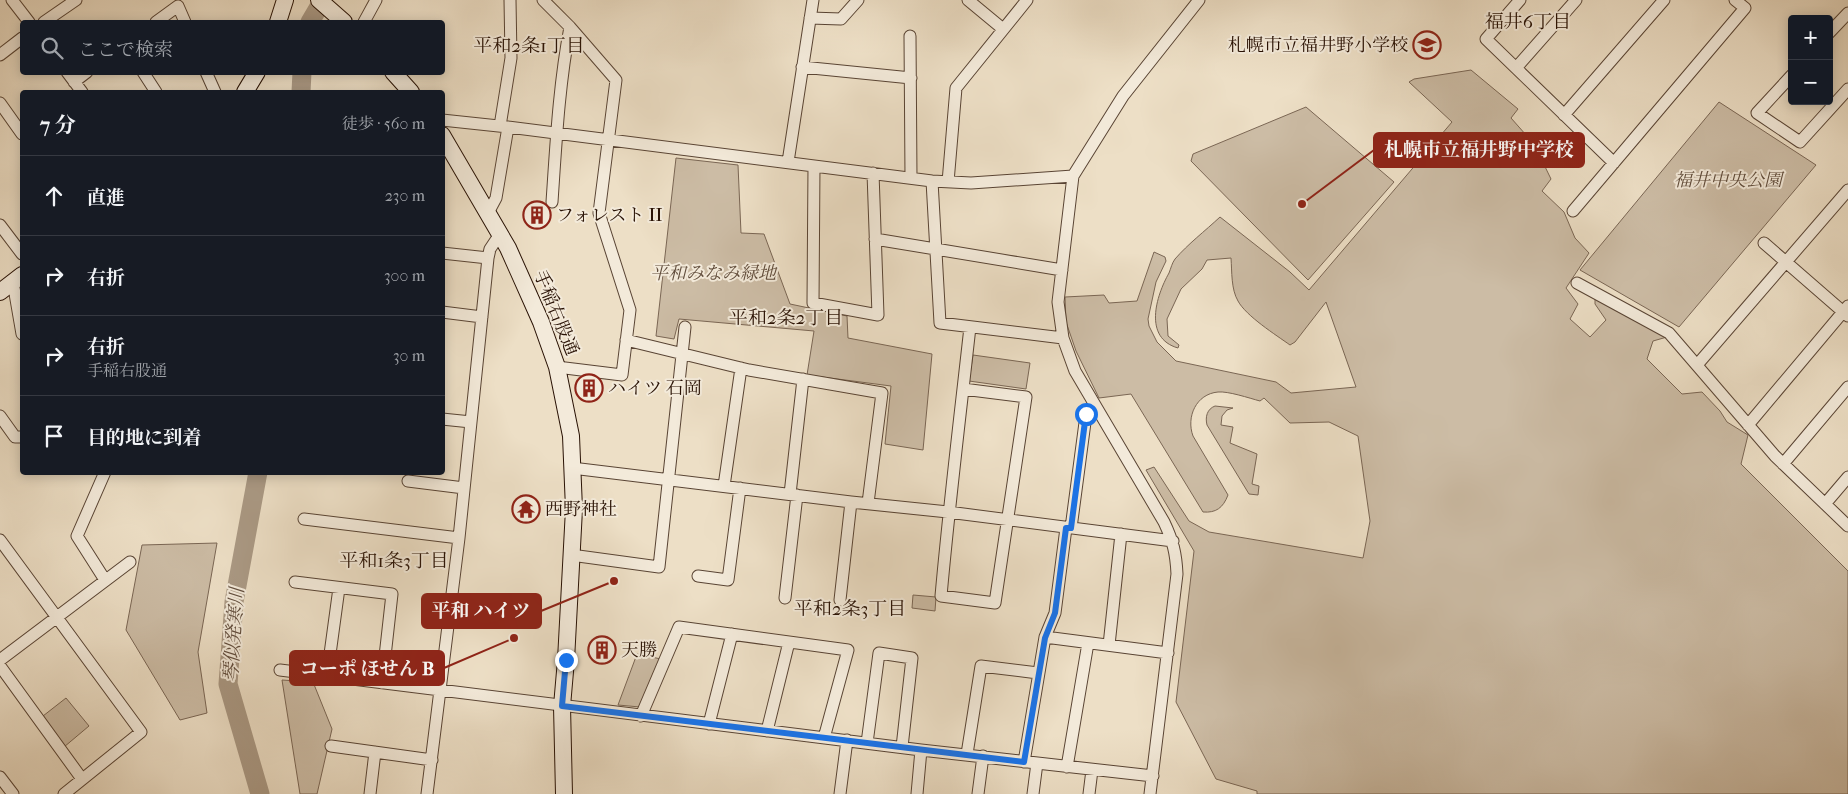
<!DOCTYPE html>
<html lang="ja">
<meta charset="utf-8">
<style>
body{margin:0;font-family:"IM FELL French Canon","Noto Serif JP",serif;background:#20242c;color:#f1f3f6}
.controls{position:absolute;right:15px;top:15px;display:grid;overflow:hidden;border-radius:5px;box-shadow:0 2px 12px #0003}
.controls button{width:45px;height:45px;display:grid;place-items:center;padding:0;border:0;border-bottom:1px solid #363941;background:#171b24;color:#f1f3f6;font:25px sans-serif}
.stop{position:absolute;width:15px;height:15px;margin:-11px;border:4px solid #1a73e8;border-radius:50%;background:#fff}
.stop.end{background:#1a73e8;border-color:#fff;box-shadow:0 1px 5px #0008}
.list{margin:0;padding:0;list-style:none}
h2{display:flex;justify-content:space-between;align-items:center;height:65px;margin:0;padding:0 20px;font-size:21px}
h2 small{font-size:16px;font-weight:400;color:#9ea1a6}
.list li{display:grid;grid-template-columns:32px 1fr auto;gap:15px;align-items:center;box-sizing:border-box;height:80px;padding:0 20px;border-top:1px solid #363941}
.list b{display:block;font-size:19px;white-space:nowrap}
.list p{margin:0;font-size:16px;white-space:nowrap;color:#9ea1a6}
.list em{font-size:16px;font-style:normal;color:#9ea1a6}
.icon{flex:none;width:28px;height:28px;fill:none;stroke:currentColor;stroke-width:2;stroke-linecap:round;stroke-linejoin:round}
.map{position:relative;flex:none;width:1848px;height:794px;overflow:hidden}
.search{position:absolute;background:#171b24;box-shadow:0 2px 12px #0003;left:20px;top:20px;width:425px;height:55px;display:flex;align-items:center;gap:12px;box-sizing:border-box;padding:0 18px;border-radius:5px;color:#9ea1a6;font-size:19px}
.panel{position:absolute;background:#171b24;box-shadow:0 2px 12px #0003;left:20px;top:90px;width:425px;height:385px;border-radius:5px}
.map>svg:first-child{display:block}
.green{fill:#ccbca5;stroke:#7a6654}
.lines{fill:none;stroke-linecap:round;stroke-linejoin:round}
.river{stroke:#aa9984;stroke-width:19}
.street-casing{stroke:#594434;stroke-width:13}
.secondary-casing{stroke:#281104;stroke-width:18}
.street{stroke:#f3eada;stroke-width:11}
.secondary{stroke:#f3eada;stroke-width:16}
.route{stroke:#1a73e8;stroke-width:6}
.labels{text-anchor:middle;dominant-baseline:central;stroke-width:4;stroke-linejoin:round;paint-order:stroke}
.poi-label{font-size:18px;fill:#281104;stroke:#f3eada;text-anchor:start}
.park-label{font-size:18px;font-style:italic;fill:#614d3c;stroke:#f3eada}
.street-label{font-size:18px;fill:#281104;stroke:#f3eada}
.neighbourhood-label{font-size:19px;fill:#281104;stroke:#f3eada}
.water-label{font-size:19px;font-style:italic;fill:#624e3e;stroke:#f3eada}
.leader{fill:none;stroke:#8f2418;stroke-width:2}
.callout-dot{fill:#8f2418;stroke:#f3eada;stroke-width:2}
.callout{fill:#8f2418;stroke:#8f2418;stroke-width:2}
.callout-label{font-size:19px;text-anchor:middle;font-weight:bold;fill:#fff}
</style>
<div class="map">
<svg width="1848" height="794" viewBox="0 0 1848 794">
<rect width="100%" height="100%" fill="#eddfc6"/>
<filter id="stains"><feTurbulence type="fractalNoise" baseFrequency=".004" numOctaves="4"/><feColorMatrix values="0 0 0 0 .2 0 0 0 0 .09 0 0 0 0 .02 0 0 0 .5 -.17"/></filter>
<radialGradient id="worn" r=".72"><stop offset=".6" stop-color="#630" stop-opacity="0"/><stop offset="1" stop-color="#630" stop-opacity=".3"/></radialGradient>
<path class="green" d="M 1471,70 L 1518,109 L 1511,118 L 1534,144 L 1551,179 L 1542,191 L 1564,212 L 1575,238 L 1589,253 L 1566,288 L 1578,304 L 1570,319 L 1590,337 L 1606,320 L 1595,304 L 1595,295 L 1667,337 L 1653,341 L 1647,359 L 1682,394 L 1702,392 L 1720,411 L 1727,422 L 1748,435 L 1741,464 L 1848,571 L 1848,794 L 1257,794 L 1257,791 L 1216,779 L 1176,702 L 1194,551 L 1146,470 L 1154,467 L 1189,521 L 1209,532 L 1363,558 L 1370,521 L 1358,436 L 1329,422 L 1290,423 L 1264,398 L 1260,401 C 1249,398 1228,391 1218,392 C 1196,394 1186,417 1193,436 L 1228,495 C 1223,508 1216,513 1203,512 L 1131,394 L 1099,398 L 1076,351 L 1066,322 L 1065,297 L 1104,295 L 1109,303 L 1137,301 L 1154,252 L 1165,257 L 1166,261 L 1156,282 L 1148,319 L 1149,326 L 1157,342 L 1176,361 L 1276,382 L 1291,393 L 1356,387 L 1326,302 L 1295,342 L 1290,345 C 1276,335 1246,316 1238,301 C 1231,289 1232,272 1231,258 L 1207,260 L 1202,269 L 1181,289 L 1167,319 L 1168,336 L 1179,345 L 1178,348 C 1143,338 1156,296 1169,273 C 1171,268 1172,263 1175,259 C 1188,244 1205,231 1220,217 L 1290,272 L 1309,290 L 1452,122 L 1409,82 L 1414,79 Z
M 1719,102 L 1816,165 L 1679,327 L 1580,270 Z
M 1306,107 L 1394,182 L 1308,280 L 1191,161 L 1193,154 Z
M 676,158 L 738,165 L 741,233 L 764,234 L 790,304 L 847,316 L 848,338 L 932,354 L 923,450 L 885,444 L 891,386 L 807,375 L 814,331 L 679,319 L 674,339 L 656,336 Z
M 973,355 L 1030,363 L 1026,389 L 969,381 Z
M 1215,406 L 1233,408 L 1227,410 L 1222,416 L 1221,425 L 1233,427 L 1230,443 L 1257,454 L 1252,484 L 1259,486 L 1258,495 L 1249,494 L 1207,425 C 1205,417 1207,409 1215,406 Z
M 217,543 L 198,652 L 207,713 L 180,720 L 126,630 L 142,545 Z
M 913,595 L 936,597 L 935,611 L 912,608 Z
M 637,654 L 661,659 L 640,707 L 618,705 Z
M 282,680 L 313,682 L 332,729 L 317,794 L 300,794 Z
M 66,698 L 89,726 L 64,747 L 43,716 Z"/>
<g class="lines">
<path class="river" d="M 310,22 L 323,0
M 301,92 L 302,72
M 258,472 L 234,602 L 228,684 L 260,794"/>
<g class="street-casing">
<path id="street" d="M 12,0 L 29,22
M 543,0 L 570,27 L 616,80 L 599,213 L 630,310 L 622,375 L 557,367
M 968,0 L 1003,29
M 1520,0 L 1486,39 L 1614,163
M 810,18 L 841,19 L 858,0
M 44,22 L 76,0
M 156,22 L 178,6 L 185,22
M 364,22 L 376,0
M 1829,33 L 1848,13
M 910,36 L 911,178
M 0,55 L 22,38
M 802,67 L 911,78
M 1516,68 L 1576,0
M 67,72 L 82,92
M 143,72 L 156,92
M 206,72 L 215,92
M 1792,75 L 1757,113 L 1800,142 L 1848,89
M 74,82 L 87,72
M 0,103 L 22,134
M 1564,115 L 1664,0
M 442,120 L 508,127 L 932,181 L 971,183 L 1073,176
M 500,126 L 511,58 L 510,0
M 788,162 L 813,0
M 814,166 L 813,303 L 878,315 L 873,173
M 932,181 L 940,323 L 1063,338
M 948,182 L 956,88 L 1027,0
M 552,202 C 556,143 559,84 570,27
M 1573,211 L 1745,8 L 1735,0
M 488,213 L 496,198 L 508,127
M 0,225 L 22,254
M 875,239 L 1062,270
M 1764,243 L 1848,316
M 442,253 L 488,258
M 13,282 L 22,334
M 1577,283 L 1669,333 L 1775,456 L 1848,526
M 442,312 L 482,317
M 626,340 L 749,370 L 882,393 L 868,503
M 1697,365 L 1848,190
M 963,389 L 1026,397 L 995,603 L 941,596 C 949,506 960,417 970,327
M 0,416 L 15,437 L 22,437
M 442,419 L 471,422
M 1748,425 L 1848,306
M 1783,464 L 1848,387
M 572,468 L 851,502 L 948,512 L 1173,541
M 105,472 L 77,536 L 105,580
M 408,481 L 464,488
M 724,486 L 741,368
M 790,494 L 803,379
M 1825,504 L 1848,477
M 304,519 L 459,538
M 1071,528 L 1086,415 L 1095,406
M 0,540 L 141,732 L 64,794
M 571,555 L 659,567 L 685,327
M 698,576 L 728,580 L 740,488
M 295,582 L 392,594 L 382,683
M 785,598 L 797,495
M 840,600 L 851,502
M 1045,637 L 1168,653
M 1109,645 L 1121,534
M 0,660 L 130,562
M 0,666 L 82,779
M 280,670 L 921,750 L 1153,776
M 327,676 L 339,588
M 641,716 L 679,627 L 848,650 L 824,738
M 709,724 L 732,634
M 767,731 L 789,642
M 867,743 L 879,653 L 912,658 L 902,747
M 331,746 L 432,760
M 967,754 L 981,666 L 1038,673
M 1024,762 L 1045,637 L 1055,613 L 1066,528
M 1067,767 L 1088,643
M 0,777 L 13,794
M 370,794 L 375,752
M 427,794 L 459,538 L 488,258 L 490,249 L 500,234
M 840,794 L 847,740
M 917,794 L 921,750
M 978,794 L 983,756
M 1033,794 L 1037,763
M 1089,794 L 1092,770
M 1150,794 L 1177,574 C 1176,553 1173,541 1164,522 L 1075,371 L 1063,338 L 1058,302 L 1073,176 L 1123,96 L 1199,0"/>
</g>
<g class="secondary-casing">
<path id="secondary" d="M 319,0 L 344,22
M 278,22 L 285,0
M 393,72 L 411,92
M 245,92 L 257,72
M 442,135 L 508,248 L 541,322 L 557,367 L 571,436 L 574,509 L 566,660 L 562,706 L 564,794
M 0,292 L 22,275"/>
</g>
<use href="#street" class="street"/>
<use href="#secondary" class="secondary"/>
</g>
<g class="lines">
<path class="route" d="M 566,660 L 562,706 L 1024,762 L 1045,638 L 1055,613 L 1066,528 L 1071,528 L 1086,414"/>
</g>
<defs>
<g id="school-ring" transform="scale(1.4375)"><circle r="9.5" fill="#f3eada" stroke="#8f2418" stroke-width="1.5"/><path d="M0-5L7-2L0 1L-7-2ZM-4 1L0 2.5L4 1V4Q0 6-4 4Z" fill="#8f2418"/></g>
<g id="building-ring" transform="scale(1.4375)"><circle r="9.5" fill="#f3eada" stroke="#8f2418" stroke-width="1.5"/><path d="M-4-6H4V6H1V3H-1V6H-4ZM-2.5-4.3h1.7v1.8h-1.7ZM.8-4.3h1.7v1.8H.8ZM-2.5-1h1.7V.8h-1.7ZM.8-1h1.7V.8H.8Z" fill="#8f2418"/></g>
<g id="temple-ring" transform="scale(1.4375)"><circle r="9.5" fill="#f3eada" stroke="#8f2418" stroke-width="1.5"/><path d="M0-6L5-2H3V0L6.5 2.5H4V6H1.5V3h-3V6H-4V2.5H-6.5L-3 0V-2H-5Z" fill="#8f2418"/></g>
</defs>
<g fill-rule="evenodd">
<use href="#school-ring" x="1427" y="45"/>
<use href="#building-ring" x="537" y="215"/>
<use href="#building-ring" x="589" y="388"/>
<use href="#temple-ring" x="526" y="509"/>
<use href="#building-ring" x="602" y="650"/>
</g>
<g class="labels">
<g class="poi-label">
<text x="1408" y="45" text-anchor="end">札幌市立福井野小学校</text>
<text x="556" y="215">フォレスト II</text>
<text x="608" y="388">ハイツ 石岡</text>
<text x="545" y="509">西野神社</text>
<text x="621" y="650">天勝</text>
</g>
<g class="park-label">
<text x="1728" y="180">福井中央公園</text>
<text x="713" y="273">平和みなみ緑地</text>
</g>
<g class="street-label">
<text transform="translate(556 313) rotate(68)">手稲右股通</text>
</g>
<g class="neighbourhood-label">
<text x="1528" y="22">福井6丁目</text>
<text x="529" y="46">平和2条1丁目</text>
<text x="786" y="318">平和2条2丁目</text>
<text x="394" y="561">平和1条3丁目</text>
<text x="850" y="609">平和2条3丁目</text>
</g>
<g class="water-label">
<text transform="translate(234 635) rotate(-86)">琴似発寒川</text>
</g>
</g>
<path class="leader" d="M1302 204L1374 150M614 581L541 611M514 638L444 668"/>
<g class="callout-dot">
<circle cx="1302" cy="204" r="5"/>
<circle cx="614" cy="581" r="5"/>
<circle cx="514" cy="638" r="5"/>
</g>
<g class="callout">
<rect x="1374" y="133" width="210" height="34" rx="5"/>
<rect x="422" y="594" width="119" height="34" rx="5"/>
<rect x="290" y="651" width="154" height="34" rx="5"/>
</g>
<g class="callout-label">
<text x="1479" y="156">札幌市立福井野中学校</text>
<text x="481" y="617">平和 ハイツ</text>
<text x="367" y="675">コーポ ほせん B</text>
</g>
<rect width="100%" height="100%" filter="url(#stains)"/>
<rect width="100%" height="100%" fill="url(#worn)"/>
</svg>
<div class="controls">
<button>+</button>
<button>−</button>
</div>
<div class="stop" style="left:1086px;top:414px"></div>
<div class="stop end" style="left:566px;top:660px"></div>
<div class="search"><svg class="icon" aria-label="search" viewBox="0 0 24 24"><circle cx="10" cy="10" r="6"/><path d="M15 15l6 6"/></svg>ここで検索</div>
<section class="panel">
<h2>7 分<small>徒歩 · 560 m</small></h2>
<ul class="list">
<li><svg class="icon" aria-label="ahead" viewBox="0 0 24 24"><path d="M12 20V5M6 11l6-6 6 6"/></svg><div><b>直進</b></div><em>230 m</em></li>
<li><svg class="icon" aria-label="right" viewBox="0 0 24 24"><path d="M7 20v-9h11M14 6l5 5-5 5"/></svg><div><b>右折</b></div><em>300 m</em></li>
<li><svg class="icon" aria-label="right" viewBox="0 0 24 24"><path d="M7 20v-9h11M14 6l5 5-5 5"/></svg><div><b>右折</b><p>手稲右股通</p></div><em>30 m</em></li>
<li><svg class="icon" aria-label="arrive" viewBox="0 0 24 24"><path d="M6 21V4h12l-3 4 3 4H6"/></svg><div><b>目的地に到着</b></div></li>
</ul>
</section>
</div>
